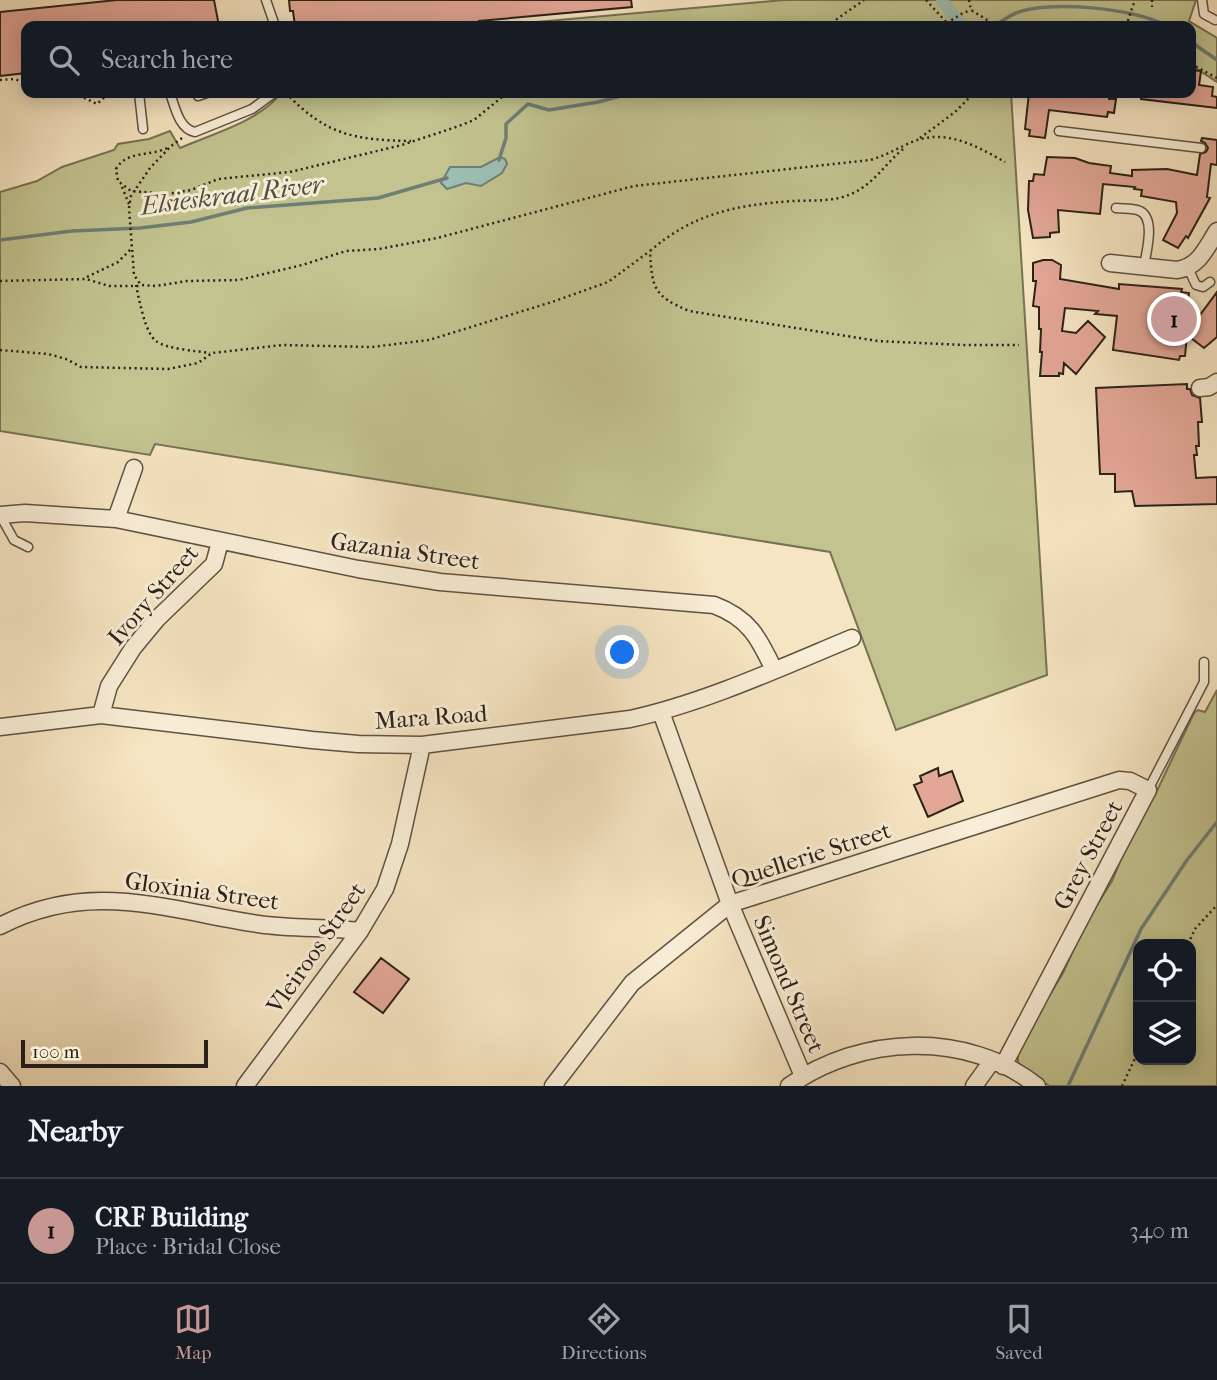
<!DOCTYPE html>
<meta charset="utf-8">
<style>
body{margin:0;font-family:"IM FELL French Canon",serif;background:#242831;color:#f1f3f6}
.controls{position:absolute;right:21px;bottom:21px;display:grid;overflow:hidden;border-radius:14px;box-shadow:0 4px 18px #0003}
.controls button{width:63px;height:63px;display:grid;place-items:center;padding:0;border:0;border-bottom:2px solid #363941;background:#171b24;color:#f1f3f6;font:35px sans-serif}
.scale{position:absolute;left:21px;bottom:18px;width:187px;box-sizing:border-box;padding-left:7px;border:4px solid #2b2017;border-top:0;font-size:19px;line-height:24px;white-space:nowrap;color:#2b2017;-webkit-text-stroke:5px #f9eed7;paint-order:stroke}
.you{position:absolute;left:623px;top:653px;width:24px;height:24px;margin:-18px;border:5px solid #fff;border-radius:50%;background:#1a73e8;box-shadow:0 0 0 10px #1a73e833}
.badge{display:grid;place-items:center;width:46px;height:46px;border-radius:50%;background:#c59692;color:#111;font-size:23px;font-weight:700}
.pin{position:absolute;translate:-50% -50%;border:4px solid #fff;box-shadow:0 2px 7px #0006}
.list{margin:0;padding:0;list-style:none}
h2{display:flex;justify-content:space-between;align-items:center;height:91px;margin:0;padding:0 28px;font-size:30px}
h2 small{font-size:23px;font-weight:400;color:#9ea1a6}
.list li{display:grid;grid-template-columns:46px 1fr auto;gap:21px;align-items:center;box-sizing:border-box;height:105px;padding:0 28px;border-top:2px solid #363941}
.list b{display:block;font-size:26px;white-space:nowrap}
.list p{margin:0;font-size:23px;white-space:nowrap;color:#9ea1a6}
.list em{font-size:23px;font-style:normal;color:#9ea1a6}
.icon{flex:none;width:38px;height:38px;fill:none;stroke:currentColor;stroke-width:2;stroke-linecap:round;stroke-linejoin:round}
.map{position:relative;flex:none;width:1217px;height:1086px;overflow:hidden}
.search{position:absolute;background:#171b24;box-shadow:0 4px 18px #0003;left:21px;right:21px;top:21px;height:77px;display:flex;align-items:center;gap:18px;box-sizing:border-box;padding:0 24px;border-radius:14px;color:#9ea1a6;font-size:26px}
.sheet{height:196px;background:#171b24}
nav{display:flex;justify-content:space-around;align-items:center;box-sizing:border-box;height:98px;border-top:2px solid #363941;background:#171b24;font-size:19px;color:#9ea1a6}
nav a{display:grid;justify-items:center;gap:4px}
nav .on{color:#c59692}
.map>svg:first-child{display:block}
.green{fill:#c2c38f;stroke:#767253;stroke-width:2;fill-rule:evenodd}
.water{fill:#9dbfb5;stroke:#6f7f76;stroke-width:2}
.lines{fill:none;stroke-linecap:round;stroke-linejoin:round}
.stream{stroke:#6f7f76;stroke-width:3.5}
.canal{stroke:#9dbfb5;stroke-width:12}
.building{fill:#e3a797;stroke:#2b2017;stroke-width:2}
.lane-casing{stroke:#5e5142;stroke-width:11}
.street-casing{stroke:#5e5142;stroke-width:19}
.path{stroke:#2b2017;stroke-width:2.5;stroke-dasharray:2 3.5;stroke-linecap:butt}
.lane{stroke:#f9eed7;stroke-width:8}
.street{stroke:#f9eed7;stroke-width:16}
.labels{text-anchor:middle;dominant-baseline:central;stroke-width:6;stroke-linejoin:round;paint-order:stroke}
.street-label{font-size:24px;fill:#2b2017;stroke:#f9eed7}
.water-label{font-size:26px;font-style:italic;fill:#4d5046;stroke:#f9eed7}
</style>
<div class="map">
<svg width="1217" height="1086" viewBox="0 0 1217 1086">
<rect width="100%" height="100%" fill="#f6e5c2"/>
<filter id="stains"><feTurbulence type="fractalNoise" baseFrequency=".00286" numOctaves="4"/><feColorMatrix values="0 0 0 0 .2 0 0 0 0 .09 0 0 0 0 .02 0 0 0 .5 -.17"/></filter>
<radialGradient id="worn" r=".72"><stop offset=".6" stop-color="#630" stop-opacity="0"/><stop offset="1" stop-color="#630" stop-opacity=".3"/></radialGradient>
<path class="green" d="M 784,0 L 1196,0 L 1189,21 L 1217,38 L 1217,82 L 1191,65 L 1191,26 L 491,26 Z
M 281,93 L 1011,93 L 1047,675 L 896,730 L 830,552 L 155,444 L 150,455 L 0,431 L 0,192 L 37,181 L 62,167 L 114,150 L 118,144 L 149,139 L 170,131 L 180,148 C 212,134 260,121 281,93 Z
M 1217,690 L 1217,1086 L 1050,1086 L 1024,1071 L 1018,1062 L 1018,1051 L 1027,1032 L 1063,973 L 1085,924 L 1112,881 L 1133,830 L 1145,807 L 1155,795 L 1194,713 L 1198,710 L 1205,712 ZM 1138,944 L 1191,944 L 1191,1060 L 1138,1060 Z"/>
<path class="water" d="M 500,157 L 505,159 L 507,164 L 502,173 L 481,186 L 466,183 L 447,189 L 441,183 L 450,167 L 481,167 Z"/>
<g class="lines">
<path class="stream" d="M 961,25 L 962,26
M 993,26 C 1001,23 1008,16 1016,13 C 1048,0 1137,8 1166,26
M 1191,42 L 1217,60
M 499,160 L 506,138 L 506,124 L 528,104 L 549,110 L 598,102 L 632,93
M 0,240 L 72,231 L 140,228 L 191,222 L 247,208 L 378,198 L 447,178
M 1068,1086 L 1141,929 L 1187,860 L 1217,822"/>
<path class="canal" d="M 942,0 L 961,25"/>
</g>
<path class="building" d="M 117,0 L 214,0 L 219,26 L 26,26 L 26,73 L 0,76 L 0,12 Z
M 289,0 L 631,0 L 632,7 L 479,21 L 479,25 L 471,26 L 295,26 L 293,11 L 290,11 Z
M 1191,70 L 1201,71 L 1199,85 L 1213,87 L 1212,96 L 1217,97 L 1217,108 L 1141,99 L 1141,93 L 1191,93 Z
M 1029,93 L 1082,93 L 1109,96 L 1109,99 L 1116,99 L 1114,113 L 1108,112 L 1107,117 L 1049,110 L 1045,138 L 1029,136 L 1030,130 L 1025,129 Z
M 1202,138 L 1217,140 L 1217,165 L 1211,164 L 1207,197 L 1210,198 L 1188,238 L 1186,236 L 1178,248 L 1163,240 L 1177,213 L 1176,202 L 1141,196 L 1142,190 L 1134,189 L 1135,187 L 1103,184 L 1100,214 L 1058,210 L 1059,232 L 1050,233 L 1050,237 L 1033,238 L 1028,210 L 1029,181 L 1033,181 L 1034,174 L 1044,175 L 1047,157 L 1075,158 L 1089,163 L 1111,166 L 1110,173 L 1132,176 L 1132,170 L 1167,169 L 1197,175 L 1200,154 L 1206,152 L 1208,148 L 1205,143 L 1201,141 Z
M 1043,260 L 1052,260 L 1061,265 L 1060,279 L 1119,289 L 1119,284 L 1182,289 L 1181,292 L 1189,293 L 1183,338 L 1217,292 L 1217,337 L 1204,348 L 1187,335 L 1185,356 L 1180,356 L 1179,360 L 1113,350 L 1117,316 L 1095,314 L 1098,311 L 1065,308 L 1062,331 L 1076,333 L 1088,321 L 1105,337 L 1076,374 L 1064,363 L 1063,374 L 1059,373 L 1059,376 L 1040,376 L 1042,352 L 1040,352 L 1041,329 L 1039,329 L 1039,307 L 1033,306 L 1036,281 L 1033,281 L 1033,263 Z
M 1187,384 L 1187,389 L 1190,389 L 1192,395 L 1200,398 L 1202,422 L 1198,422 L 1199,446 L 1196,446 L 1197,455 L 1194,455 L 1196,478 L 1217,477 L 1217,504 L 1135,506 L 1132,491 L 1115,492 L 1115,474 L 1100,474 L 1096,388 Z
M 938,768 L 939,776 L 952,771 L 963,801 L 928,817 L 914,785 L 922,782 L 920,776 Z
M 381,958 L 409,979 L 383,1013 L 354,992 Z"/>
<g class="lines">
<g class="lane-casing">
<path id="lane" d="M 266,0 L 275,26
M 1202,0 L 1204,14 L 1215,20
M 139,93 L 143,129
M 170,93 C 175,107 179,129 195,132 L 252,109 L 274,93
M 198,96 L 207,93
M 1059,131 L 1201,148
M 1116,208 C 1123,209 1133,208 1140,211 C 1156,219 1146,253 1144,266
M 1188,268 L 1196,285 L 1203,287 L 1210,282
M 0,515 L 14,540 L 28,547
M 1148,790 L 1204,682 L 1204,662"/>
</g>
<g class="street-casing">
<path id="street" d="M 1110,263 L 1177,270 C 1199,267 1206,248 1217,231
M 1200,388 L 1209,387 L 1217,382
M 0,515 L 25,513 L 116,519 L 358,569 L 440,582 L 714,605 C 749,618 759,638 774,670
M 116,519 L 134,468
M 661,712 L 730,904 L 803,1076
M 101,715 L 109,686 L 133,648 L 157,619 L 214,564 L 220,542
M 0,727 L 101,715 L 312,740 L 358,744 L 422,745 L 630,719 C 704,703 782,667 852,638
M 0,926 C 90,879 166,910 258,924 C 292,929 326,927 360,931
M 0,1072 L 12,1086
M 245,1086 L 360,931 L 385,889 L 400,844 L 422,745
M 553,1086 L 632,983 L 730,904 L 1119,780 L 1130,781 L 1148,790 L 1003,1066
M 789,1086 C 860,1035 967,1030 1037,1086
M 974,1086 L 992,1061"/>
</g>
<path class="path" d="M 926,0 L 947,23
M 969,0 L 971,10 L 997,26
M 1152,0 L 1152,7
M 827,26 L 864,0
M 942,26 L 963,13 L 971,10
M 1046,26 L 1084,26
M 1126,26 L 1135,0
M 1191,64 L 1217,78
M 0,80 L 13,79 L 26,82
M 74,93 L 97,104 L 109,93
M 286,93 C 326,135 354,140 411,141
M 182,138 L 171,146 L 150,168 L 131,196 L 129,208 L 134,275 L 141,285 L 156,286 L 187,281 L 239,280 L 302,265 L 346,251 L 379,249 L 437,238 L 634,186 L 870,160 C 889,155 903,144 921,139 C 951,131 980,148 1005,162
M 920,138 L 955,112 L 974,93
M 167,148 C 149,157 127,150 116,169 L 118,181 L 131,191 L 168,194 L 191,190 L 218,179 L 290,172 L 402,145 L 459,126 L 474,120 L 507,93
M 903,149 C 885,164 873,185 851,194 C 834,202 811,200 793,201 C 736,205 694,213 650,251 C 652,289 654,296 689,311 L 878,341 L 966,345 L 1019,345
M 122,187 L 129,204
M 87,277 L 118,262 L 131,249
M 0,281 L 86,279 L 109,286 L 141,286
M 136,285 C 139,299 145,333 156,341 C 166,349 197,351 210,353
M 0,350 L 48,354 L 66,359 L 81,367 L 168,369 L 198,363 L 212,353 L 283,345 L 372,347 L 429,340 L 552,302 L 608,282 L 650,251
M 1188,944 L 1195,929 L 1217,905
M 1122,1086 L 1138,1052"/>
<use href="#lane" class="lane"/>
<use href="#street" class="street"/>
</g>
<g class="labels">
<g class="street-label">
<text transform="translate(405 551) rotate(8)">Gazania Street</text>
<text transform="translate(153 595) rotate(-49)">Ivory Street</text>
<text transform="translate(431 717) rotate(-4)">Mara Road</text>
<text transform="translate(811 855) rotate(-18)">Quellerie Street</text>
<text transform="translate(1088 855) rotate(-62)">Grey Street</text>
<text transform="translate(202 891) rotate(8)">Gloxinia Street</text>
<text transform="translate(316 948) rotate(-55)">Vleiroos Street</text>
<text transform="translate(789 984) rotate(67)">Simond Street</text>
</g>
<g class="water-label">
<text transform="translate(232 195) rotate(-7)">Elsieskraal River</text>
</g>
</g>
<rect width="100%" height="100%" filter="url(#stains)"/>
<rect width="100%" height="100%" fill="url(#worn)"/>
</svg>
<div class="controls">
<button><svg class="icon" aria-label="locate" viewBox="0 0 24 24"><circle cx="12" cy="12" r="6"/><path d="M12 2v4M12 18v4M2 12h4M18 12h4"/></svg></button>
<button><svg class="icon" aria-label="layers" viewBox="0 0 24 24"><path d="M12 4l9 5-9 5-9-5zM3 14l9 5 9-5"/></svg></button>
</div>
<div class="scale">100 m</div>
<div class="you"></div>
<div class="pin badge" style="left:1174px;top:319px">1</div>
<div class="search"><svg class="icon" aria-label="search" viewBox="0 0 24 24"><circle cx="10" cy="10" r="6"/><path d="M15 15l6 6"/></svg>Search here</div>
</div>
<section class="sheet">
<h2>Nearby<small></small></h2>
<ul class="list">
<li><span class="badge">1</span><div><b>CRF Building</b><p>Place · Bridal Close</p></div><em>340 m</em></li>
</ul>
</section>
<nav>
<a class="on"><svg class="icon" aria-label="map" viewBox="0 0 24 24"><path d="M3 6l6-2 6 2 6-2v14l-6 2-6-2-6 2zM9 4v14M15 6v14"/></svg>Map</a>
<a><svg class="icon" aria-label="directions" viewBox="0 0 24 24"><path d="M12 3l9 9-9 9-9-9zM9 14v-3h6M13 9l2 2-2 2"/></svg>Directions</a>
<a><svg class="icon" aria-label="saved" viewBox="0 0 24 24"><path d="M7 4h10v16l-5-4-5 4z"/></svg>Saved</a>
</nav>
